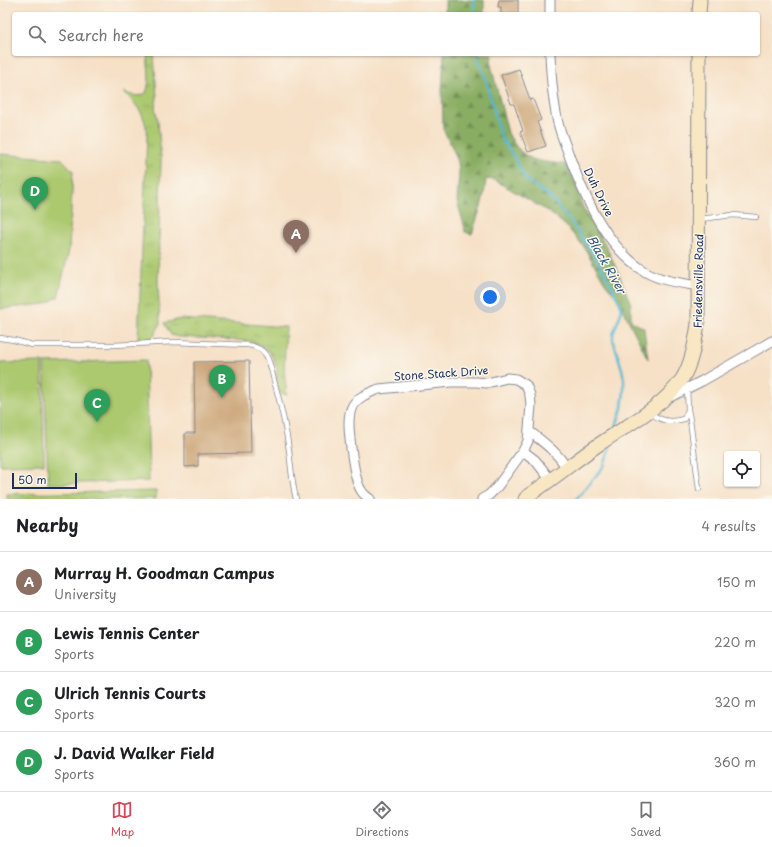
<!DOCTYPE html>
<style>
body{margin:0;font-family:"Playpen Sans",sans-serif;background:#f6f6f6;color:#202124}
.controls{position:absolute;right:12px;bottom:12px;display:grid;overflow:hidden;border-radius:4px;box-shadow:0 1px 3px #0004}
.controls button{width:36px;height:36px;display:grid;place-items:center;padding:0;border:0;border-bottom:1px solid #e0e0e0;background:#fff;color:#202124;font:20px sans-serif}
.scale{position:absolute;left:12px;bottom:10px;width:65px;box-sizing:border-box;padding-left:4px;border:2px solid #1b2f5e;border-top:0;font-size:11px;line-height:14px;white-space:nowrap;color:#1b2f5e;-webkit-text-stroke:3px #fbf7ec;paint-order:stroke}
.you{position:absolute;left:490px;top:297px;width:14px;height:14px;margin:-10px;border:3px solid #fff;border-radius:50%;background:#1a73e8;box-shadow:0 0 0 6px #1a73e833}
.badge{display:grid;place-items:center;width:26px;height:26px;border-radius:50%;background:#d1495b;color:#fff;font-size:13px;font-weight:700}
.pin{position:absolute;translate:-50% -33px;filter:drop-shadow(0 1px 2px #0008)}
.pin::after{content:'';position:absolute;top:21px;width:14px;height:12px;background:inherit;clip-path:polygon(0 0,100% 0,50% 100%)}
.list{margin:0;padding:0;list-style:none}
h2{display:flex;justify-content:space-between;align-items:center;height:52px;margin:0;padding:0 16px;font-size:17px}
h2 small{font-size:13px;font-weight:400;color:#757577}
.list li{display:grid;grid-template-columns:26px 1fr auto;gap:12px;align-items:center;box-sizing:border-box;height:60px;padding:0 16px;border-top:1px solid #e0e0e0}
.list b{display:block;font-size:15px;white-space:nowrap}
.list p{margin:0;font-size:13px;white-space:nowrap;color:#757577}
.list em{font-size:13px;font-style:normal;color:#757577}
.icon{flex:none;width:22px;height:22px;fill:none;stroke:currentColor;stroke-width:2;stroke-linecap:round;stroke-linejoin:round}
.map{position:relative;flex:none;width:772px;height:499px;overflow:hidden}
.search{position:absolute;background:#fff;box-shadow:0 1px 3px #0004;left:12px;right:12px;top:12px;height:44px;display:flex;align-items:center;gap:10px;box-sizing:border-box;padding:0 14px;border-radius:4px;color:#757577;font-size:15px}
.sheet{height:292px;background:#fff}
nav{display:flex;justify-content:space-around;align-items:center;box-sizing:border-box;height:56px;border-top:1px solid #e0e0e0;background:#fff;font-size:11px;color:#757577}
nav a{display:grid;justify-items:center;gap:2px}
nav .on{color:#d1495b}
.map>svg:first-child{display:block}
.grass{fill:#acc970;stroke:#647c67}
.forest{fill:url(#forest-firs);stroke:#526e60}
.park{fill:url(#park-tufts);stroke:#647c67}
.lines{fill:none;stroke-linecap:round;stroke-linejoin:round}
.stream{stroke:#52b6d0;stroke-width:2.5}
.building{fill:#cda77c}
.lane-casing{stroke:#888892;stroke-width:6}
.street-casing{stroke:#888892;stroke-width:11}
.secondary-casing{stroke:#888892;stroke-width:15}
.lane{stroke:#fff;stroke-width:4.5}
.street{stroke:#fff;stroke-width:9}
.secondary{stroke:#f9e7c3;stroke-width:13}
.labels{text-anchor:middle;dominant-baseline:central;stroke-width:3;stroke-linejoin:round;paint-order:stroke}
.street-label{font-size:11px;fill:#1b2f5e;stroke:#fbf7ec}
.water-label{font-size:12px;font-style:italic;fill:#2c5880;stroke:#fbf7ec}
</style>
<div class="map">
<svg width="772" height="499" viewBox="0 0 772 499">
<defs>
<pattern id="forest-firs" width="22" height="20" patternUnits="userSpaceOnUse"><rect width="22" height="20" fill="#89ad62"/><path d="M5 1l3.5 6h-7zM16 11l3.5 6h-7z" fill="#6f8d54"/></pattern>
<pattern id="park-tufts" width="24" height="20" patternUnits="userSpaceOnUse"><rect width="24" height="20" fill="#acc970"/><path d="M3 7l-1-3M5 7V3M7 7l1-3M15 17l-1-3M17 17v-4M19 17l1-3" fill="none" stroke="#93ad63"/></pattern>
</defs>
<rect width="100%" height="100%" fill="#fbf7ec"/>
<filter id="ink" filterUnits="userSpaceOnUse"><feTurbulence type="fractalNoise" baseFrequency=".025" numOctaves="2"/><feDisplacementMap in="SourceGraphic" scale="8" xChannelSelector="R" yChannelSelector="G"/><feConvolveMatrix kernelMatrix="1 2 1 2 8 2 1 2 1" color-interpolation-filters="sRGB"/></filter>
<filter id="wash" filterUnits="userSpaceOnUse"><feTurbulence type="fractalNoise" baseFrequency=".012" numOctaves="4" result="noise"/><feDisplacementMap in="SourceGraphic" scale="16" xChannelSelector="R" yChannelSelector="G"/><feGaussianBlur stdDeviation="0.9" result="paint"/><feColorMatrix in="noise" values="0 0 0 0 0 0 0 0 0 0 0 0 0 0 0 0 0 1.4 0 .05"/><feComposite in="paint" operator="in"/></filter>
<g filter="url(#wash)">
<rect width="100%" height="100%" fill="#f6e0c6"/>
<path class="grass" d="M 0,154 L 62,159 L 73,171 L 69,250 L 58,297 L 45,304 L 0,309 Z
M 146,360 L 149,481 L 48,484 L 44,363 Z
M 42,362 L 44,464 L 0,465 L 0,363 Z
M 156,491 L 156,499 L 7,499 L 7,494 Z"/>
<path class="forest" d="M 445,0 L 484,0 L 484,14 L 445,14 Z
M 444,54 L 492,54 L 491,65 L 508,133 C 523,162 536,161 565,164 L 575,180 L 583,208 L 605,244 L 618,272 L 631,304 L 631,321 L 644,328 L 648,359 L 616,296 L 605,283 L 584,247 L 567,227 L 549,212 L 515,192 L 503,185 L 495,180 L 486,179 C 485,199 478,215 472,234 L 465,232 L 464,225 L 457,201 L 459,172 L 458,162 L 452,147 L 443,129 L 442,90 Z"/>
<path class="park" d="M 147,54 L 154,54 L 157,98 L 155,107 L 158,121 L 161,159 L 158,283 L 160,324 L 154,336 L 148,340 L 138,340 L 147,137 C 146,115 139,107 123,92 C 131,95 139,98 146,93 C 151,81 148,66 147,54 Z
M 181,319 L 286,327 L 284,370 L 287,395 L 279,392 L 276,380 L 277,368 L 272,356 L 269,351 L 262,346 L 253,342 L 237,340 L 179,337 L 171,335 L 164,323 Z"/>
<g class="lines">
<path class="stream" d="M 474,14 L 474,0
M 476,54 L 485,76 L 501,138 L 513,155 L 526,180 L 549,196 L 571,222 L 587,245 L 598,261 L 612,287 L 616,296 L 620,303 L 621,313 L 613,334 L 613,340 L 622,369 L 624,379 L 624,390 L 622,408 L 616,427
M 576,499 L 584,490 L 604,466 L 612,441"/>
</g>
<g id="blocks">
<path class="building" d="M 499,0 L 518,0 L 518,14 L 501,14 L 501,7 L 498,7 Z
M 519,69 L 530,100 L 533,99 L 541,120 L 537,122 L 546,146 L 528,152 L 520,132 L 523,131 L 514,104 L 511,104 L 501,75 Z
M 249,361 L 251,453 L 198,454 L 198,466 L 185,467 L 185,433 L 195,433 L 194,362 Z"/>
</g>
</g>
<g filter="url(#ink)">
<use href="#blocks" fill-opacity="0" stroke="#888892" stroke-width="1"/>
<g class="lines">
<g class="lane-casing">
<path id="lane" d="M 700,219 L 733,215 L 756,217
M 0,338 L 14,340 L 32,345 L 114,345 L 174,342 L 248,345 C 255,346 262,349 266,355 C 271,364 272,374 275,384 C 281,406 286,428 289,450 C 291,467 292,483 296,499
M 688,410 L 690,420 L 699,489
M 649,413 C 663,421 668,423 684,419 L 688,410 L 687,388"/>
</g>
<g class="street-casing">
<path id="street" d="M 550,14 L 550,0
M 550,54 C 551,77 553,101 558,123 C 561,135 566,146 570,158 C 585,198 607,249 646,272 C 662,281 681,283 698,286
M 670,397 L 702,381 L 772,341
M 529,431 C 543,442 557,452 566,467
M 523,451 L 535,460 L 550,479
M 370,499 C 367,497 363,494 361,490 C 354,480 349,436 349,423 C 349,418 350,410 353,405 C 359,396 369,393 379,389 L 451,382 L 476,382 L 487,383 L 507,378 L 516,379 L 526,385 L 530,395 L 531,405 L 528,441 L 523,451 L 497,487 L 489,495 L 482,499"/>
</g>
<g class="secondary-casing">
<path id="secondary" d="M 699,14 L 700,0
M 525,499 L 529,495 C 553,479 575,461 598,445 C 627,425 662,408 682,379 C 692,363 695,342 698,324 L 699,54"/>
</g>
<use href="#lane" class="lane"/>
<use href="#street" class="street"/>
<use href="#secondary" class="secondary"/>
</g>
</g>
<g class="labels">
<g class="street-label">
<text transform="translate(599 192) rotate(64)">Duh Drive</text>
<text transform="translate(698 281) rotate(-89)">Friedensville Road</text>
<text transform="translate(441 373) rotate(-4)">Stone Stack Drive</text>
</g>
<g class="water-label">
<text transform="translate(607 264) rotate(60)">Black River</text>
</g>
</g>
</svg>
<div class="controls">
<button><svg class="icon" aria-label="locate" viewBox="0 0 24 24"><circle cx="12" cy="12" r="6"/><path d="M12 2v4M12 18v4M2 12h4M18 12h4"/></svg></button>
</div>
<div class="scale">50 m</div>
<div class="you"></div>
<div class="pin badge" style="left:296px;top:253px;background:#8d6e63">A</div>
<div class="pin badge" style="left:222px;top:398px;background:#2e9e5b">B</div>
<div class="pin badge" style="left:97px;top:422px;background:#2e9e5b">C</div>
<div class="pin badge" style="left:35px;top:210px;background:#2e9e5b">D</div>
<div class="search"><svg class="icon" aria-label="search" viewBox="0 0 24 24"><circle cx="10" cy="10" r="6"/><path d="M15 15l6 6"/></svg>Search here</div>
</div>
<section class="sheet">
<h2>Nearby<small>4 results</small></h2>
<ul class="list">
<li><span class="badge" style="background:#8d6e63">A</span><div><b>Murray H. Goodman Campus</b><p>University</p></div><em>150 m</em></li>
<li><span class="badge" style="background:#2e9e5b">B</span><div><b>Lewis Tennis Center</b><p>Sports</p></div><em>220 m</em></li>
<li><span class="badge" style="background:#2e9e5b">C</span><div><b>Ulrich Tennis Courts</b><p>Sports</p></div><em>320 m</em></li>
<li><span class="badge" style="background:#2e9e5b">D</span><div><b>J. David Walker Field</b><p>Sports</p></div><em>360 m</em></li>
</ul>
</section>
<nav>
<a class="on"><svg class="icon" aria-label="map" viewBox="0 0 24 24"><path d="M3 6l6-2 6 2 6-2v14l-6 2-6-2-6 2zM9 4v14M15 6v14"/></svg>Map</a>
<a><svg class="icon" aria-label="directions" viewBox="0 0 24 24"><path d="M12 3l9 9-9 9-9-9zM9 14v-3h6M13 9l2 2-2 2"/></svg>Directions</a>
<a><svg class="icon" aria-label="saved" viewBox="0 0 24 24"><path d="M7 4h10v16l-5-4-5 4z"/></svg>Saved</a>
</nav>
